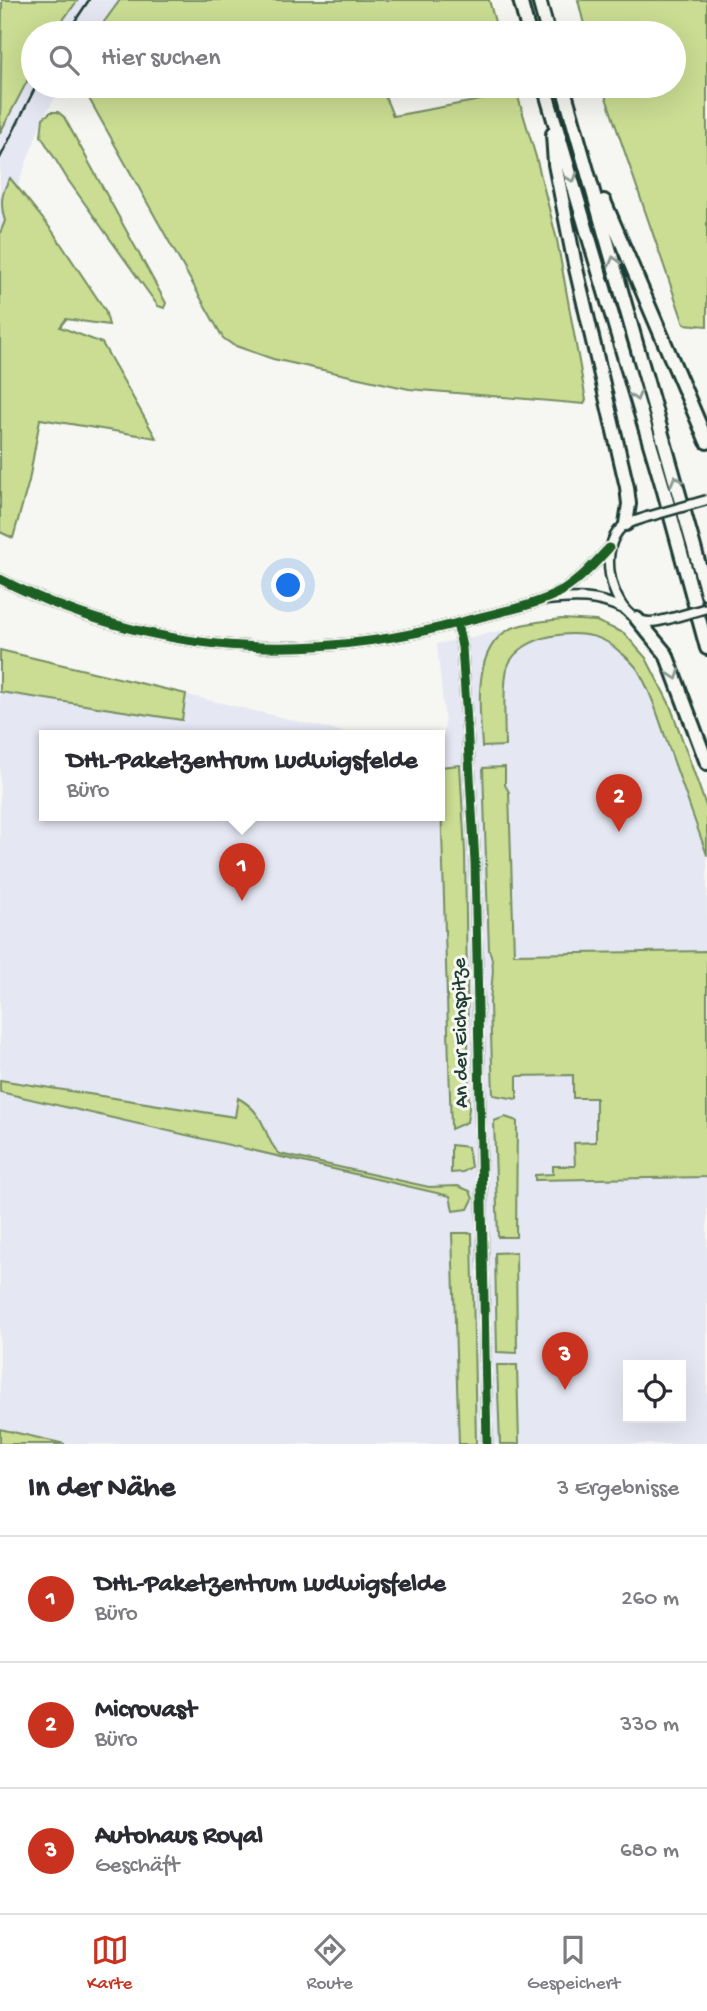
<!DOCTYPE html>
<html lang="de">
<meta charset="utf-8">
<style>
body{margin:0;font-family:"Gochi Hand",sans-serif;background:#f2f2f3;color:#2b2b33}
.controls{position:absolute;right:21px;bottom:21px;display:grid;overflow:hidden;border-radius:0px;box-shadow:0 7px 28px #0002}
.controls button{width:63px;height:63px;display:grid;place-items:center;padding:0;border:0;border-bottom:2px solid #e1e1e2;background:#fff;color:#2b2b33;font:35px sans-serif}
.you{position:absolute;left:289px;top:586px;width:24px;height:24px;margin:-18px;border:5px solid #fff;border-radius:50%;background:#1a73e8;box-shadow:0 0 0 10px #1a73e833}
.badge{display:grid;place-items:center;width:46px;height:46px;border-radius:50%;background:#c8321e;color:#fff;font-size:23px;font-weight:700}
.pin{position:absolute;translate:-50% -58px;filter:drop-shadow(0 2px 4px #0008)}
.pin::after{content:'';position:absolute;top:37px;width:24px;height:21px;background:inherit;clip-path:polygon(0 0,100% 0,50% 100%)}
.popup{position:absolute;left:39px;top:730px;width:406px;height:91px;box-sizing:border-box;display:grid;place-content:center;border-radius:0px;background:#fff;filter:drop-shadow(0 2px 5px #0005);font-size:23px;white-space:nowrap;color:#7c7c81}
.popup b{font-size:26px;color:#2b2b33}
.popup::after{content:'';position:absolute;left:50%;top:100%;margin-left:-14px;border:14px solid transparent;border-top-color:#fff}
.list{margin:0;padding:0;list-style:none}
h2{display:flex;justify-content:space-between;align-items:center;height:91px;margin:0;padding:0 28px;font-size:30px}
h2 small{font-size:23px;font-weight:400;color:#7c7c81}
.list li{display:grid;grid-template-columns:46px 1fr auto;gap:21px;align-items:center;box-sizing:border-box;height:126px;padding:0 28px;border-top:2px solid #e1e1e2}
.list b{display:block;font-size:26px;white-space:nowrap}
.list p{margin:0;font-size:23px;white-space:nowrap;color:#7c7c81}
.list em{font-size:23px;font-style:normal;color:#7c7c81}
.icon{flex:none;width:38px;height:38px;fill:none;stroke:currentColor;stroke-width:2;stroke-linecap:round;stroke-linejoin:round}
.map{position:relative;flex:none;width:707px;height:1444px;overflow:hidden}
.search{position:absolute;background:#fff;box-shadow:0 7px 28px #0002;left:21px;right:21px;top:21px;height:77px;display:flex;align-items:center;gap:18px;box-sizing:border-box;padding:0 24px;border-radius:38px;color:#7c7c81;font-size:26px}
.sheet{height:469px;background:#fff}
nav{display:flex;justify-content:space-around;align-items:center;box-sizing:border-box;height:98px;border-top:2px solid #e1e1e2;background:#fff;font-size:19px;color:#7c7c81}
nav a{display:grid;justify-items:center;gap:4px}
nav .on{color:#c8321e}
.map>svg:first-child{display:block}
.built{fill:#e5e7f3;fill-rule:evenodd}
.green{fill:#cadd92;stroke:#748d63;stroke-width:2}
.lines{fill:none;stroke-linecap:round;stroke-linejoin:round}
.minor-casing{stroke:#1f3d34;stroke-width:13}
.highway-casing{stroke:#1f3d34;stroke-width:18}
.minor{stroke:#f6f6f2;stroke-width:8}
.highway{stroke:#f6f6f2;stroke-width:12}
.rail{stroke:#1f3d34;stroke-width:2.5}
.minor-bridge-casing{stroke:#1f3d34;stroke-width:13;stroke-linecap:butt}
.minor-bridge{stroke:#f6f6f2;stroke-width:8}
.cycleway-casing{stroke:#f6f6f2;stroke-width:13}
.cycleway{stroke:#1b5e20;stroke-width:9}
.oneway{stroke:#8a9a93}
.labels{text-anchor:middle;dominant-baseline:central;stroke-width:6;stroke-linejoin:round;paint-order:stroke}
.street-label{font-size:21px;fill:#1f3d34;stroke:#f6f6f2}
</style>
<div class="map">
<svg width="707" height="1444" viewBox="0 0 707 1444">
<rect width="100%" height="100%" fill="#f6f6f2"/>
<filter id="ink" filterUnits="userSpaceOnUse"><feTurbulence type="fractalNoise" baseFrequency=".0143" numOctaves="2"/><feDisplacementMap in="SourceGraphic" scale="14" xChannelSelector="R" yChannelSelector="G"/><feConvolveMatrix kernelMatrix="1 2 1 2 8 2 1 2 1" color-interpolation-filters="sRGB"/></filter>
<g filter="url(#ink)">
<path class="built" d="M 78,0 L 119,0 L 96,33 L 53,33 Z
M 33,70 L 33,86 L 62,86 L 43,118 L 0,233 L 0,133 Z
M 598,623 L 665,698 L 707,805 L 707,1444 L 0,1444 L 0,650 L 355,735 L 44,735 L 44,815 L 440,815 L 440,755 L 445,724 L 437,644 L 526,626 ZM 628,1365 L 681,1365 L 681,1418 L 628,1418 Z"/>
<path class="green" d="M 2,0 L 78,0 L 53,33 L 33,33 L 33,70 L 0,133 Z
M 120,0 L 489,0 L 498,33 L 96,33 Z
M 578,0 L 707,0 L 707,326 L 684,324 L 602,86 L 674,86 L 674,33 L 586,33 Z
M 82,86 L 396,86 L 383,91 L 393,116 L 513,94 L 518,97 L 536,157 L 557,240 L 586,400 L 584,404 L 409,389 L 273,359 L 233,345 L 223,338 Z
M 51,112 L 58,112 L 64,117 L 166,303 L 164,308 L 158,306 L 68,180 L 41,136 L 43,118 Z
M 10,178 L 51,229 L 105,310 L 109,325 L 66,319 L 60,327 L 102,343 L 156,438 L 40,419 L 29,481 L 13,538 L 0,532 L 0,233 L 5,221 C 0,204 1,193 10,178 Z
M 561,619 L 596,621 L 624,633 L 646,658 L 670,705 L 707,809 L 707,855 C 694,818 681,781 668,745 C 659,719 652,694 638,670 C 632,661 616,648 607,642 C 580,626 520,634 508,666 C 502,681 505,729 505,746 L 482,747 C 480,709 470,640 518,626 C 531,622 547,621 561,619 Z
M 0,650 L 186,694 L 182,720 L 0,692 Z
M 460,765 L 465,852 L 469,1109 L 467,1122 L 451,1129 L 440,767 Z
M 505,767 L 505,785 L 509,792 L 514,954 L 707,951 L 707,1177 L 535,1180 L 535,1175 L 553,1174 L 553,1166 L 575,1166 L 574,1143 L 596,1142 L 596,1098 L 573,1098 L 573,1075 L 517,1076 L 517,1099 L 493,1095 C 492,1065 491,1035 490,1005 C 490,986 497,968 489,950 L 483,768 Z
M 0,1080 L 235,1117 L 238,1098 C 269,1115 262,1138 280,1154 L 429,1187 L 458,1186 L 470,1191 L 473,1199 L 468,1209 L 453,1211 L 450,1196 L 0,1092 Z
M 505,1117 L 517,1121 L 516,1237 L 498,1237 L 494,1121 Z
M 451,1145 L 468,1147 L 471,1167 L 463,1172 L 451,1173 Z
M 452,1233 L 472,1233 L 476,1444 L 459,1444 Z
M 516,1252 L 517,1353 L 497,1352 L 495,1253 Z
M 497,1365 L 517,1365 L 519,1444 L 500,1444 Z
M 0,1429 L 65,1444 L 0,1444 Z"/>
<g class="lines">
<g class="minor-casing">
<path id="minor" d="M 647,517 C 639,520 629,522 622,527 C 598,548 610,604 635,618 C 647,625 660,621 672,618
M 0,579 C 149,655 305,665 465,621 C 497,612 533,607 562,591 C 580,580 595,563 609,548
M 547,600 C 575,597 597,596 623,609
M 457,623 L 462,647 L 466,707 L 475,863 L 487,1444"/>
</g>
<g class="highway-casing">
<path id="highway" d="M 520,0 L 529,33
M 539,0 L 548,33
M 544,86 L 664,491 L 707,648
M 563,86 L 707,593
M 553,134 L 555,164 L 574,260 L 627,487 L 629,504 L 626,524
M 604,201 L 707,442
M 637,619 L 666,654 L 707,763"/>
</g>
<use href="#minor" class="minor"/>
<use href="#highway" class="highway"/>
<path class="rail" d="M 67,33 L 89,0
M 0,158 L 36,86"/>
<g class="minor-bridge-casing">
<path id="minor-bridge" d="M 647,517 L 707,500
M 672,618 L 707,608"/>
</g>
<use href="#minor-bridge" class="minor-bridge"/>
<g class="cycleway-casing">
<path id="cycleway" d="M 0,579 C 149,655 305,665 465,621 C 497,612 533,607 562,591 C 580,580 595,563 609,548
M 457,623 L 462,647 L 466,707 L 475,863 L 487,1444"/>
</g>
<use href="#cycleway" class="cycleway"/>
</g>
<defs><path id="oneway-chevron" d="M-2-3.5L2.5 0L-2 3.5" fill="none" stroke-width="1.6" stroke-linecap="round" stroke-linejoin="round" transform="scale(1.75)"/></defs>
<g class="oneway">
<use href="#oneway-chevron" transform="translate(572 178) rotate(72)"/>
<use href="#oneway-chevron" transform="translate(614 261) rotate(-106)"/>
<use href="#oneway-chevron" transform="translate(636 396) rotate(74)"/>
<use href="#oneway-chevron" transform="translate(676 480) rotate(-106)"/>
<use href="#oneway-chevron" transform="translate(675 675) rotate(70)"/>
</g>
</g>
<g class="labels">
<g class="street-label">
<text transform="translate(462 1033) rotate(-91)">An der Eichspitze</text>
</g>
</g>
</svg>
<div class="controls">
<button><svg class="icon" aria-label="locate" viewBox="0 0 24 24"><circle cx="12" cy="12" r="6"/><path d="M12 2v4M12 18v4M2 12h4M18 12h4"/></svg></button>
</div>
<div class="you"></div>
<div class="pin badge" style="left:242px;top:901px">1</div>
<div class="popup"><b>DHL-Paketzentrum Ludwigsfelde</b>Büro</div>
<div class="pin badge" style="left:619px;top:832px">2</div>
<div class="pin badge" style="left:565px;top:1390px">3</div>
<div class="search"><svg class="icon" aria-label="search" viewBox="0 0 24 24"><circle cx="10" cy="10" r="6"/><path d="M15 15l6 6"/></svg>Hier suchen</div>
</div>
<section class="sheet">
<h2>In der Nähe<small>3 Ergebnisse</small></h2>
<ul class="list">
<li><span class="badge">1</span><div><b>DHL-Paketzentrum Ludwigsfelde</b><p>Büro</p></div><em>260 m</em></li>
<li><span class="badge">2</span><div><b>Microvast</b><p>Büro</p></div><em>330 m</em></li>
<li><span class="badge">3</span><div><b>Autohaus Royal</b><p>Geschäft</p></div><em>680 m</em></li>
</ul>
</section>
<nav>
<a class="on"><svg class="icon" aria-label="map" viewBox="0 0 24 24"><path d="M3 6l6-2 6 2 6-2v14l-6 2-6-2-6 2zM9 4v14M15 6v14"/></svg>Karte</a>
<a><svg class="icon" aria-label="directions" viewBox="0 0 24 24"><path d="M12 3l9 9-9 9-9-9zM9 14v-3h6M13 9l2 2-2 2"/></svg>Route</a>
<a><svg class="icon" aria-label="saved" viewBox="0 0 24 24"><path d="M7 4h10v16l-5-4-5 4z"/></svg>Gespeichert</a>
</nav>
